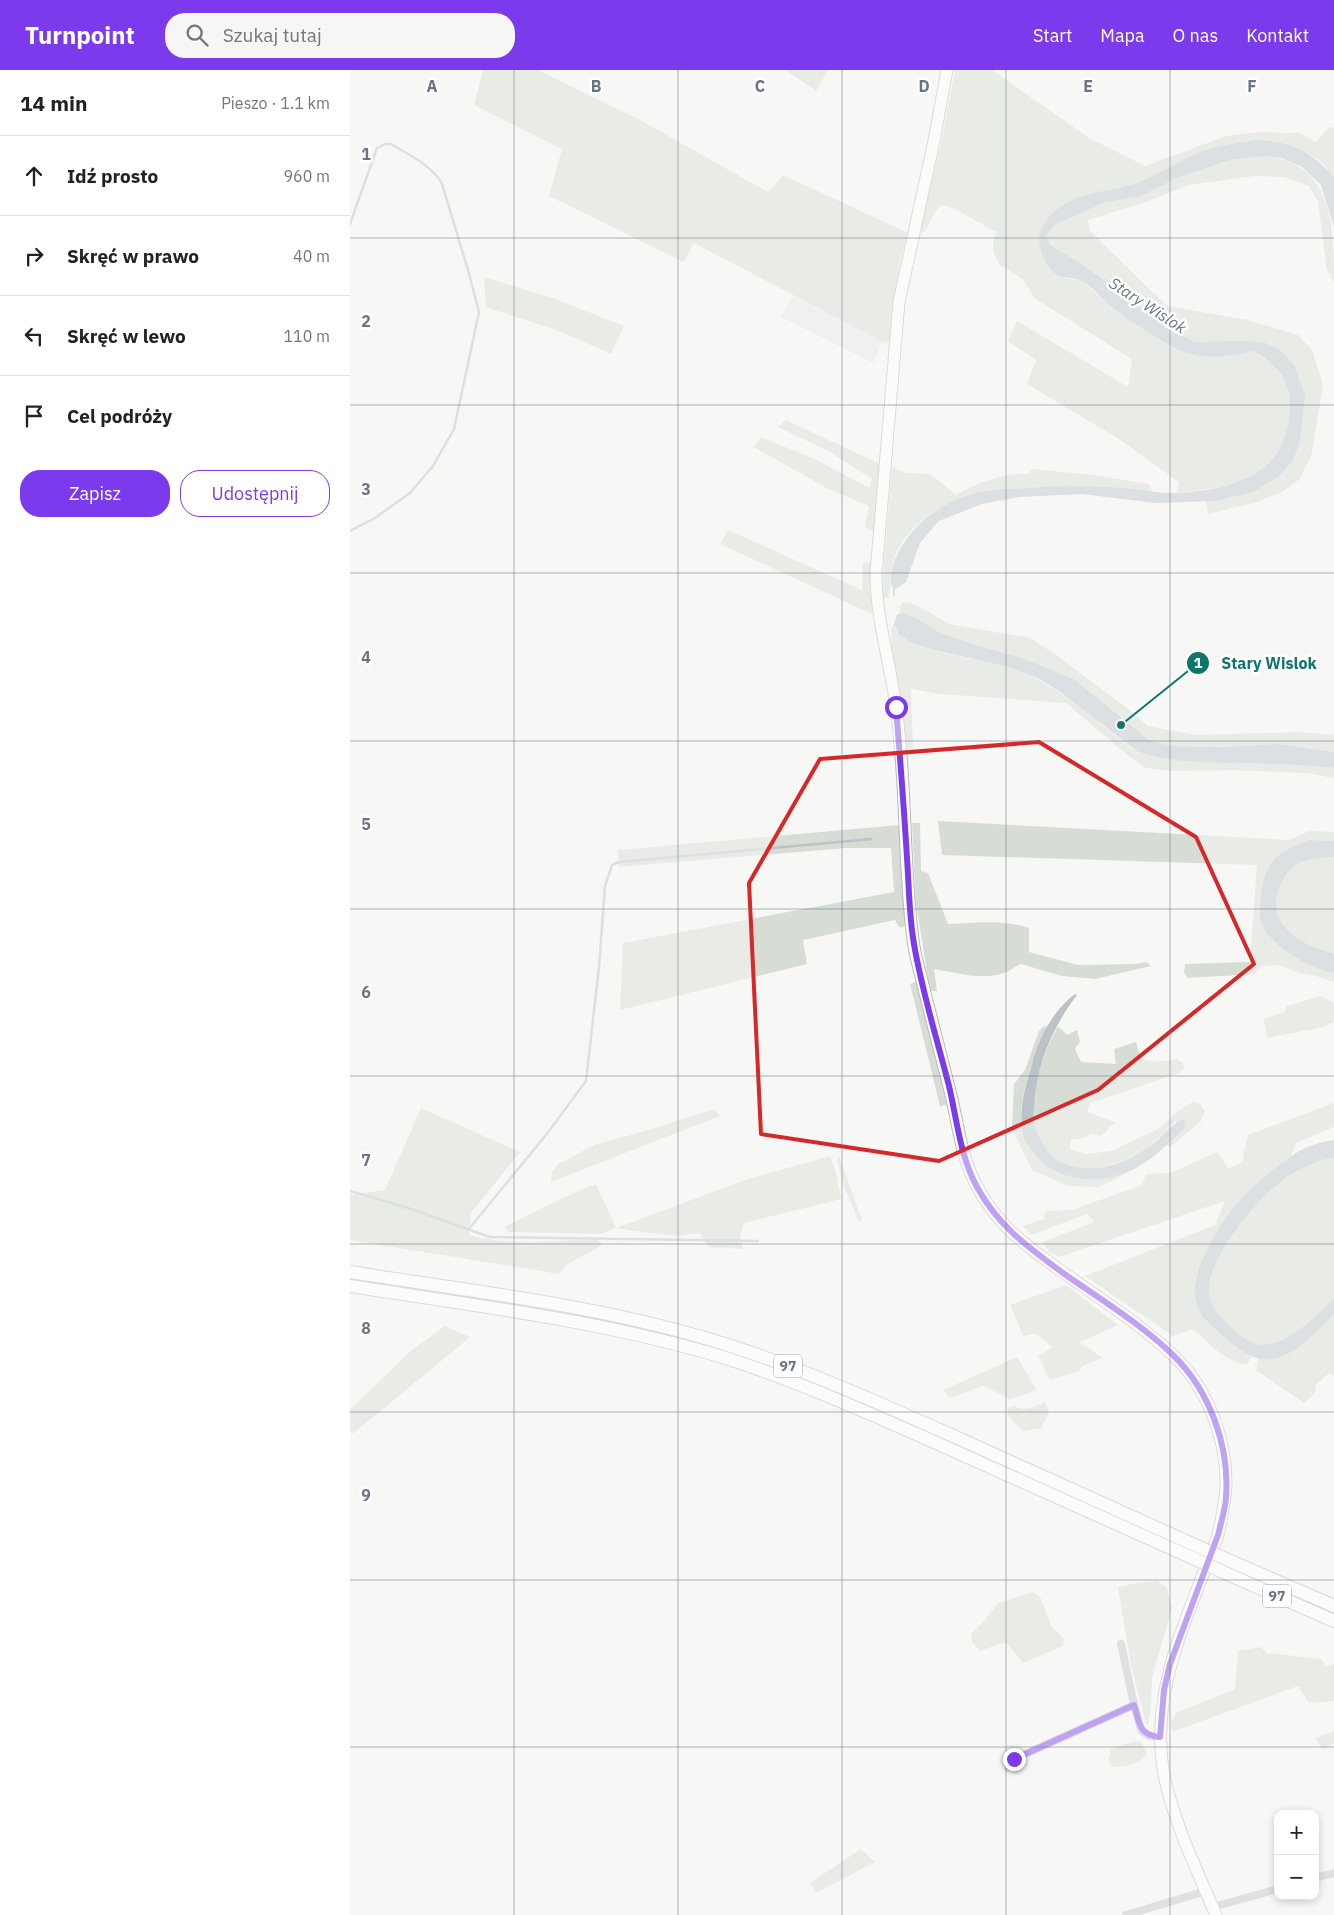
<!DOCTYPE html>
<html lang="pl">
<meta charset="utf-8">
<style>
body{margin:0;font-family:"IBM Plex Sans",sans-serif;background:#f6f6f6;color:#222}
.controls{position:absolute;right:15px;bottom:15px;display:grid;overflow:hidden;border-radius:10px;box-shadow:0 2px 8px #0003}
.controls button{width:45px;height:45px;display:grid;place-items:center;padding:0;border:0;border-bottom:1px solid #e0e0e0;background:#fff;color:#222;font:25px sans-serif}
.stop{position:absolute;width:15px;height:15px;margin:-11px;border:4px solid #7c3aed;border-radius:50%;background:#fff}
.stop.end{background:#7c3aed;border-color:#fff;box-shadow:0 1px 5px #0008}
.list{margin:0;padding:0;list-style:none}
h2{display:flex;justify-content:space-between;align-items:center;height:65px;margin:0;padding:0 20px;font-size:21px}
h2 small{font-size:16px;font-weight:400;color:#767676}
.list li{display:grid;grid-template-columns:32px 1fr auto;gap:15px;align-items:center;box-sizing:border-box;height:80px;padding:0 20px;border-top:1px solid #e0e0e0}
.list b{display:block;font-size:19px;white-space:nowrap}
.list em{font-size:16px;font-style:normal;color:#767676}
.actions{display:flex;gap:10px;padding:15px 20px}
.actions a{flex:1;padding:11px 0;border:1px solid #7c3aed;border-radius:20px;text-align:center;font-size:18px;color:#7c3aed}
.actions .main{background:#7c3aed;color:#fff}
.icon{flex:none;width:28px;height:28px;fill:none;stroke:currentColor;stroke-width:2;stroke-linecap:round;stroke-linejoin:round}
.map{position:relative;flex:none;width:984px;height:1845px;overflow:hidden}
header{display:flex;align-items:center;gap:30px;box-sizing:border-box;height:70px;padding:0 25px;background:#7c3aed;color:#fff}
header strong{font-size:24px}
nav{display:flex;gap:28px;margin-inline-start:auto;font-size:18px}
.search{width:350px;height:45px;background:#f6f6f6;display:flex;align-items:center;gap:12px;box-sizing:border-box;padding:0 18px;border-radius:20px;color:#767676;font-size:19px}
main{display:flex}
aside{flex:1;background:#fff}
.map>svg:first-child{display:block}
.built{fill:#e5e7e6}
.green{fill:#d7dcd5}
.water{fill:#bbc3c9}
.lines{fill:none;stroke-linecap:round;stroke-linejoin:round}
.stream{stroke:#bbc3c9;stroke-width:2.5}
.secondary-casing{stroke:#b4b8bd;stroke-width:13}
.primary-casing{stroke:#b2b6bb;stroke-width:14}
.street{stroke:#c1c4c8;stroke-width:8}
.secondary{stroke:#fff;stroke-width:11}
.primary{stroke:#fff;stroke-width:12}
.primary-bridge-casing{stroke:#b2b6bb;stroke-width:14;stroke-linecap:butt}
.primary-bridge{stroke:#fff;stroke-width:12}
.route{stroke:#7c3aed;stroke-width:6}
.marked{fill:none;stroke:#d62828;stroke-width:4;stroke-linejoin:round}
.grid{fill:none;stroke:#697584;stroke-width:1;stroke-opacity:0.55}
.labels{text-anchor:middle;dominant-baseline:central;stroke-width:5;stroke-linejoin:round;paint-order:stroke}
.shield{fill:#fff;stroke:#969ea9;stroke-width:1}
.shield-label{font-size:14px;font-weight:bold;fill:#697584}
.water-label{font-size:16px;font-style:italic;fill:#647680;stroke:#fff}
.grid-label{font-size:16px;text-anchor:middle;font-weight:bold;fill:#697584;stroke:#fff;stroke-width:5;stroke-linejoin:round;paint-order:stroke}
.leader{fill:none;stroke:#0f766e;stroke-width:2}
.callout-dot{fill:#0f766e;stroke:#fff;stroke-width:2}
.mark-label{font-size:15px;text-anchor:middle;font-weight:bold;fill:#fff}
.callout-label{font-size:16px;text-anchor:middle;font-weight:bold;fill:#0f766e;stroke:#fff;stroke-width:5;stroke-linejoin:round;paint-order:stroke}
</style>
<header>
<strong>Turnpoint</strong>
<div class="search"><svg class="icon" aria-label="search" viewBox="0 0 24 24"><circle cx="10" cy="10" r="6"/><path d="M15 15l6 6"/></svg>Szukaj tutaj</div>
<nav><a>Start</a><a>Mapa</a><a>O nas</a><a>Kontakt</a></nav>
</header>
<main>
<aside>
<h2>14 min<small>Pieszo · 1.1 km</small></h2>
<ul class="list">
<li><svg class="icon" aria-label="ahead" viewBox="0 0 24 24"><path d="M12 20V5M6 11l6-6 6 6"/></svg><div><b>Idź prosto</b></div><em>960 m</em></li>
<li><svg class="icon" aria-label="right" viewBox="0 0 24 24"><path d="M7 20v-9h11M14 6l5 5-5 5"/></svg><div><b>Skręć w prawo</b></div><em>40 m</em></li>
<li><svg class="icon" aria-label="left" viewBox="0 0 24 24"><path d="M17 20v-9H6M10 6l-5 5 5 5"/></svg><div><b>Skręć w lewo</b></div><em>110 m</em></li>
<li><svg class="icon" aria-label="arrive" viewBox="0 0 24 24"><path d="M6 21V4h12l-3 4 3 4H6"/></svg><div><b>Cel podróży</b></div></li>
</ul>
<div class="actions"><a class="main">Zapisz</a><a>Udostępnij</a></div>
</aside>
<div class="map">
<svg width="984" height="1845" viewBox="0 0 984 1845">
<rect width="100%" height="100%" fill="#f7f8f5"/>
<path class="built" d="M 443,226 L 532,272 L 523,293 L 431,247 Z"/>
<path class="green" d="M 133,0 L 188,0 L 292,51 L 418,122 L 433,105 L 558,163 C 546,197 544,236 541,272 L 532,272 L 344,173 L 334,192 L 199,126 L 212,79 L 124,35 Z
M 436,0 L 478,0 L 466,21 Z
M 605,0 L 642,0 L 739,68 L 795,96 L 876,66 L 908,62 L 950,63 L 966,72 L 978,58 L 984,57 L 984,107 L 971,92 L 956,82 L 923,71 L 856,81 L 802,108 L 775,117 L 753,121 L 718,132 L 690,163 L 715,208 L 732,211 L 762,237 L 838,284 L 856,287 L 904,281 C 912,286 923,291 929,299 C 950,330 941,379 911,402 C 890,417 851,420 826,423 L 829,412 L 769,369 L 677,314 L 686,290 L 658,271 L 667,251 L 778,317 L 782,289 L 684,228 L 673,209 L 650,195 L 643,181 L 643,173 L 646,162 L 603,138 L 591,135 C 582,143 581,154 573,163 L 570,159 L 591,74 Z
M 916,86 C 984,95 984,156 984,213 L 977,200 L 968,132 L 959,116 L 934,107 L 904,106 L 839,115 L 796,132 L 738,150 L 740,161 L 817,236 L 898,250 L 948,265 L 962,280 L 973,314 L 962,383 L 950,409 L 932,422 L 904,433 L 858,444 L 856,431 L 866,431 L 903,422 L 951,363 L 930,280 L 867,272 L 846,272 L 824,263 L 800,246 L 780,228 L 727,191 L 700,175 L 697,166 L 703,156 L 753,133 L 791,126 L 827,108 L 880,90 Z
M 134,207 L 203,228 L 274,256 L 261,284 L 209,261 L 136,237 Z
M 436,350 L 530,394 L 526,463 L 515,457 L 519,436 L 478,419 L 404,377 L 411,367 L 467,390 L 519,418 L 522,409 L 480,382 L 428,357 Z
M 542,397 L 557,403 L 580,404 L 606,425 C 628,413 652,403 677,404 L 683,399 L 742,405 L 799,414 L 802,421 C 761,416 721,415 680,418 C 667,419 654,418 641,420 C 606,425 568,446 549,477 C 540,493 541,511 539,529 L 533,527 L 534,490 Z
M 378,460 L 512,520 L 513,492 L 523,493 L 521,526 L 522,544 L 370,474 Z
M 553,532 L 558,532 L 570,537 L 599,554 L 680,568 L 705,584 L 774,636 L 798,656 L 846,665 L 951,662 L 984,665 L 984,682 L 928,674 L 873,677 L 820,676 L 798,669 L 724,609 L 672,588 L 622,574 L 589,562 L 568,549 L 554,543 L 550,544 L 550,537 Z
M 544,554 C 545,557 546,562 549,564 C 566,582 632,589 657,597 C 708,612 746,652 787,682 C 817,692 849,692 879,693 C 914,694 949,694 984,698 L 984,708 L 956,703 L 877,700 L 821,701 L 796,698 L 781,688 L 716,633 L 590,624 L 561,619 L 563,680 L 554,678 L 542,597 L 541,560 Z
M 588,751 L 939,770 L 959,761 L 984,762 L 984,771 L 959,770 L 935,780 L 922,792 L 912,814 L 910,833 L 976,901 L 984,903 L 984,912 L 966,906 L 947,902 L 928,895 L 912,896 L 904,904 L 838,908 L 834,903 L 835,894 L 900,892 L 907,795 L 592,785 Z
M 562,753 L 570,753 L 571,801 L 578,803 L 598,854 C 625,853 654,849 679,858 L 679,882 L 728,895 L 786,894 L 797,892 L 801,896 L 745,909 L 712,906 L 671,894 C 665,897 660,901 654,903 C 632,911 605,902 584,899 L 587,921 L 580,921 L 566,833 Z
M 549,755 L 557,854 L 552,858 L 548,856 L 545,850 L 453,870 L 457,894 L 270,940 L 273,873 L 544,822 L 541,778 L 496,778 L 269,797 L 268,780 Z
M 984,787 L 984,883 C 952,877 914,853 930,816 C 934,807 938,800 946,795 C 956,788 972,788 984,787 Z
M 567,911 L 597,1035 L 590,1036 L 560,914 Z
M 971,926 L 984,933 L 984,952 L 973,957 L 917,968 L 914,949 L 934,942 L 937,936 Z
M 694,956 L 698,957 C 686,977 670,1024 671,1048 C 671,1060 680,1074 684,1085 L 751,1109 L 778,1102 L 749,1117 L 718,1116 L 682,1100 L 662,1058 L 664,1014 L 675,1000 L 689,961 Z
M 708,956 L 717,965 L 727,960 L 730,972 L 725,979 L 731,992 L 766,994 L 764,979 L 786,972 L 791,989 L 806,992 L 827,989 L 833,993 L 834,998 L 829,1003 L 740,1033 L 737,1042 L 765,1052 L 751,1066 L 741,1064 L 735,1068 L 721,1070 L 720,1079 L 736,1084 L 761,1081 L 808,1059 L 827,1042 L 844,1031 L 851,1035 L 855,1041 L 851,1051 L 820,1077 L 816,1075 L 821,1070 L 826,1051 C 814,1063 803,1075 788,1083 C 765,1097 717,1110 697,1082 C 694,1078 692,1073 690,1068 C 688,1064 685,1059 684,1054 C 678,1024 694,982 708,956 Z
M 984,1033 L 984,1057 L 946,1073 L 940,1088 L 925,1098 L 845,1210 L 884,1275 L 903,1287 L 897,1294 C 877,1294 858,1272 843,1259 L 823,1266 L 735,1206 L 865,1155 L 875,1131 L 709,1187 L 699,1182 L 693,1172 L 744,1152 L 737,1144 L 681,1165 L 673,1156 L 694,1149 L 695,1141 L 722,1140 L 792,1115 L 796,1104 L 821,1103 L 867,1082 L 879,1099 L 892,1092 L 898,1065 Z
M 71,1038 L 170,1082 L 121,1143 L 119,1165 C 158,1176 206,1172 246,1168 L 252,1175 L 216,1195 L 209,1204 L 0,1170 L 0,1125 L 35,1120 Z
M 364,1039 L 370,1046 L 201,1112 L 202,1102 L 208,1094 L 246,1074 L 285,1064 Z
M 480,1086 L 487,1106 L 491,1129 L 394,1153 L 390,1165 L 393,1179 L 359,1177 L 349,1163 L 329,1166 L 307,1164 L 265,1158 L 252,1164 L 159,1162 L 154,1157 L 228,1121 L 246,1114 L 266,1158 L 395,1110 Z
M 489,1086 L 512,1150 L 509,1151 L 507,1147 L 493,1114 L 487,1088 Z
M 984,1088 L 984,1229 C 965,1246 930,1285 901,1272 C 893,1268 886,1262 880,1256 C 869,1245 860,1237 859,1222 C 857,1186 915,1118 945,1102 C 956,1096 971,1089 984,1088 Z
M 716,1215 L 768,1255 L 730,1272 L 752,1288 L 732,1296 L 729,1301 L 700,1310 L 688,1286 L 703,1277 L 685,1264 L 673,1266 L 660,1235 Z
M 984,1244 L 984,1306 L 979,1303 L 966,1315 L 965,1323 L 954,1333 L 906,1300 L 908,1288 L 917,1290 L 952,1275 Z
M 95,1256 L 120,1267 L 4,1363 L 0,1362 L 0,1340 L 58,1283 Z
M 667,1287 L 687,1320 L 660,1329 L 633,1316 L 600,1328 L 593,1320 Z
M 695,1332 L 699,1344 L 691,1358 L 673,1361 L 658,1346 L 658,1338 L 664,1336 C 676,1342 684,1337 695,1332 Z
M 807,1511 L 817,1517 L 822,1538 L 802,1608 L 801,1637 L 798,1656 L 796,1653 L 781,1595 L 768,1517 L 787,1513 Z
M 683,1522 L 690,1527 L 702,1557 L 714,1569 L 713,1576 L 673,1593 L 656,1572 L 630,1581 L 622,1572 L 621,1564 L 635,1550 L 647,1534 Z
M 911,1577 L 917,1583 L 972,1589 L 975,1596 L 984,1594 L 984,1631 L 959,1633 L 948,1616 L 822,1662 L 821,1653 L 826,1643 L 885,1619 L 888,1581 Z
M 984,1661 L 984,1673 L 972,1679 L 965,1668 Z
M 785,1671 L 792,1673 L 797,1684 C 791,1694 773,1697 763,1697 L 758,1692 L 761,1679 Z
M 511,1779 L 525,1792 L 466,1823 L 460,1813 Z"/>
<path class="water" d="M 905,70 C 940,71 961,81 984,107 L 984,157 L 971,115 L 952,97 L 932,88 L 916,86 L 880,90 L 827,108 L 791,126 L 753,133 L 703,156 L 697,166 L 700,175 L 727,191 L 780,228 L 800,246 L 824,263 L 846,272 L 895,271 L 915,273 L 930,280 L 944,295 L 955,325 L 951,363 L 949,374 L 943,390 L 928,407 L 903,422 L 866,431 L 805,433 L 732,424 L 669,427 L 632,434 L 589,451 L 570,473 L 556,512 L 546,519 L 541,515 C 539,494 550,477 563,461 C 582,439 613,423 642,420 C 655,418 667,419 680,418 C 712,415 743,416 775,418 C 792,419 810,424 828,423 C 885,419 938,405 940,338 C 941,310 927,294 904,281 C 883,285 861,290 840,284 C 823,280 777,249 762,237 C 752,229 744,218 733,212 C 724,206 710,210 702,201 C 693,192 687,174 690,162 C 695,149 706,138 718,132 C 740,121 765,120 787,113 C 811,104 833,88 856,80 C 872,75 889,73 905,70 Z
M 554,543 L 568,549 L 589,562 L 622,574 L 672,588 L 724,609 L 798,669 L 820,676 L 873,677 L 928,674 L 984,682 L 984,698 C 949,694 914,694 879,693 C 849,692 817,692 788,682 L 709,621 L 687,608 L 658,597 L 580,579 L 562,573 L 549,565 L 544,554 L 547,544 Z
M 959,770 L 984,771 L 984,787 C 972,788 956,788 946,795 C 938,800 934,807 930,816 C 914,853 952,877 984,883 L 984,903 C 961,899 917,875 911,851 C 909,842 910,832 911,824 C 912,813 916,800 923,791 C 932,780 946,775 959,770 Z
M 725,924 L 727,925 C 703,956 686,996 684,1036 C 683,1042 683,1050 684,1055 C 686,1062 691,1069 694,1076 C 705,1098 736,1101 758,1096 C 774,1093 792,1082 805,1072 C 815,1064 822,1053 834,1049 L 835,1058 C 817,1074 801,1092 778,1102 C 744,1116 700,1110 680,1078 C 677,1074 674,1070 673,1065 C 668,1042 675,1016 682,994 C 689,968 703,940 725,924 Z
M 984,1070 L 984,1088 C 971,1089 956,1096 945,1102 C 915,1118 857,1186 859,1222 C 860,1237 869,1245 880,1256 C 886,1262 893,1268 901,1272 C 930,1285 965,1246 984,1229 L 984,1244 C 966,1263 932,1301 902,1286 C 890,1281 880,1272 871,1264 C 857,1252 847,1244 845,1224 C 842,1200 869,1155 885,1136 C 899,1119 929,1093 948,1082 C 959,1075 972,1072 984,1070 Z"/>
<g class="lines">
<path class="stream" d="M 0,154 L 27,78 L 35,74 L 41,74 C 59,85 82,95 92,114 L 118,200 L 129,242 L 104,359 L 83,396 L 60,423 L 25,448 L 0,461
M 544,516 L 544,525
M 0,1121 L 58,1138 L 140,1167 L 408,1171
M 118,1160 L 196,1065 L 236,1011 L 249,897 L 255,816 L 262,795 L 269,792 L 521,769"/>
<g class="secondary-casing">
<path id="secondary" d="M 597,0 L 584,71 L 549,232 L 526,503 C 526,549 540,592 546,637 C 557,714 553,793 563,870 C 565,887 571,905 575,923 C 583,954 591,986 599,1017 C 608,1050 610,1086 627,1116 C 647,1155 675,1175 710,1200 C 747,1227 789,1253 823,1285 C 856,1316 876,1366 876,1412 C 876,1430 872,1447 868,1465 C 841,1541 800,1616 813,1699 C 821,1747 847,1800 866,1845"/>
</g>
<g class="primary-casing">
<path id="primary" d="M 0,1202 C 118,1221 240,1234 355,1268 C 443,1294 527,1332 610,1369 C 690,1405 770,1441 849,1477
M 0,1216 C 127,1236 256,1251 379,1289 C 452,1313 521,1344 591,1375 C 676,1413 760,1451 845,1489
M 878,1490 L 984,1536
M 873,1502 L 984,1551"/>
</g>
<path class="street" d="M 771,1574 L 783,1630 L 791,1660 L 799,1666 L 810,1667
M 664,1689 L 784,1635
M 965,1808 L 984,1803
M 863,1837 L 928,1819
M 776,1845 L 856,1821"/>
<use href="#secondary" class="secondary"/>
<use href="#primary" class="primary"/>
<g class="primary-bridge-casing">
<path id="primary-bridge" d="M 849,1477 L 878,1490
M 845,1489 L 873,1502"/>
</g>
<use href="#primary-bridge" class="primary-bridge"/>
</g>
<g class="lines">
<path class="route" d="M 546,637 C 550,687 554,738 557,788 C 559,816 559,846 564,874 C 572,922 587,969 599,1016 C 607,1050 610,1086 627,1117 C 648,1156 678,1177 713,1203 C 750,1229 791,1254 823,1285 C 860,1321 880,1377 876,1428 C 875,1440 871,1453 868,1465 L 820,1594 L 814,1620 L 810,1667 C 788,1665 790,1653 784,1635 L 664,1689"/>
</g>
<path d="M0 0H984V1845H0ZM 689,672 L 846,767 L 904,894 L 748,1020 L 589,1091 L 411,1064 L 399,813 L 470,689 Z" fill="#f7f8f5" fill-opacity=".55" fill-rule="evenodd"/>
<path class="marked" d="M 689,672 L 846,767 L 904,894 L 748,1020 L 589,1091 L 411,1064 L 399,813 L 470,689 Z"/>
<path class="grid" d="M 164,0 L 164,1845M 328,0 L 328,1845M 492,0 L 492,1845M 656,0 L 656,1845M 820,0 L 820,1845M 0,168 L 984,168M 0,335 L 984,335M 0,503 L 984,503M 0,671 L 984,671M 0,839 L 984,839M 0,1006 L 984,1006M 0,1174 L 984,1174M 0,1342 L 984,1342M 0,1510 L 984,1510M 0,1677 L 984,1677"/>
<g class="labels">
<g class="shield">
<rect x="424" y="1284.5" width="28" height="23" rx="4"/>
<rect x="913" y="1514.5" width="28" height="23" rx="4"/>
</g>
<g class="shield-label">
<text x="438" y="1296">97</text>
<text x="927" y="1526">97</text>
</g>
<g class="water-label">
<text transform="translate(798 235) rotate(33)">Stary Wislok</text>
</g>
</g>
<g class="grid-label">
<text x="82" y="22">A</text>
<text x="246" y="22">B</text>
<text x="410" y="22">C</text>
<text x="574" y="22">D</text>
<text x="738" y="22">E</text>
<text x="902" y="22">F</text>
<text x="16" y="90">1</text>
<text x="16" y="257">2</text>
<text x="16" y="425">3</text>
<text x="16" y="593">4</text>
<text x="16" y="760">5</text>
<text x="16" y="928">6</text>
<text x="16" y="1096">7</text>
<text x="16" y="1264">8</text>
<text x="16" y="1431">9</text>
</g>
<path class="leader" d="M771 655L848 593"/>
<g class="callout-dot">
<circle cx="771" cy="655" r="5"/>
<circle cx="848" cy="593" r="12"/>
</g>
<g class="mark-label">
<text x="848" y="598">1</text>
</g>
<g class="callout-label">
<text x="919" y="599">Stary Wislok</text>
</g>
</svg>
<div class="controls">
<button>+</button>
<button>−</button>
</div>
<div class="stop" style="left:546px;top:637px"></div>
<div class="stop end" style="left:664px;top:1689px"></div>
</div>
</main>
